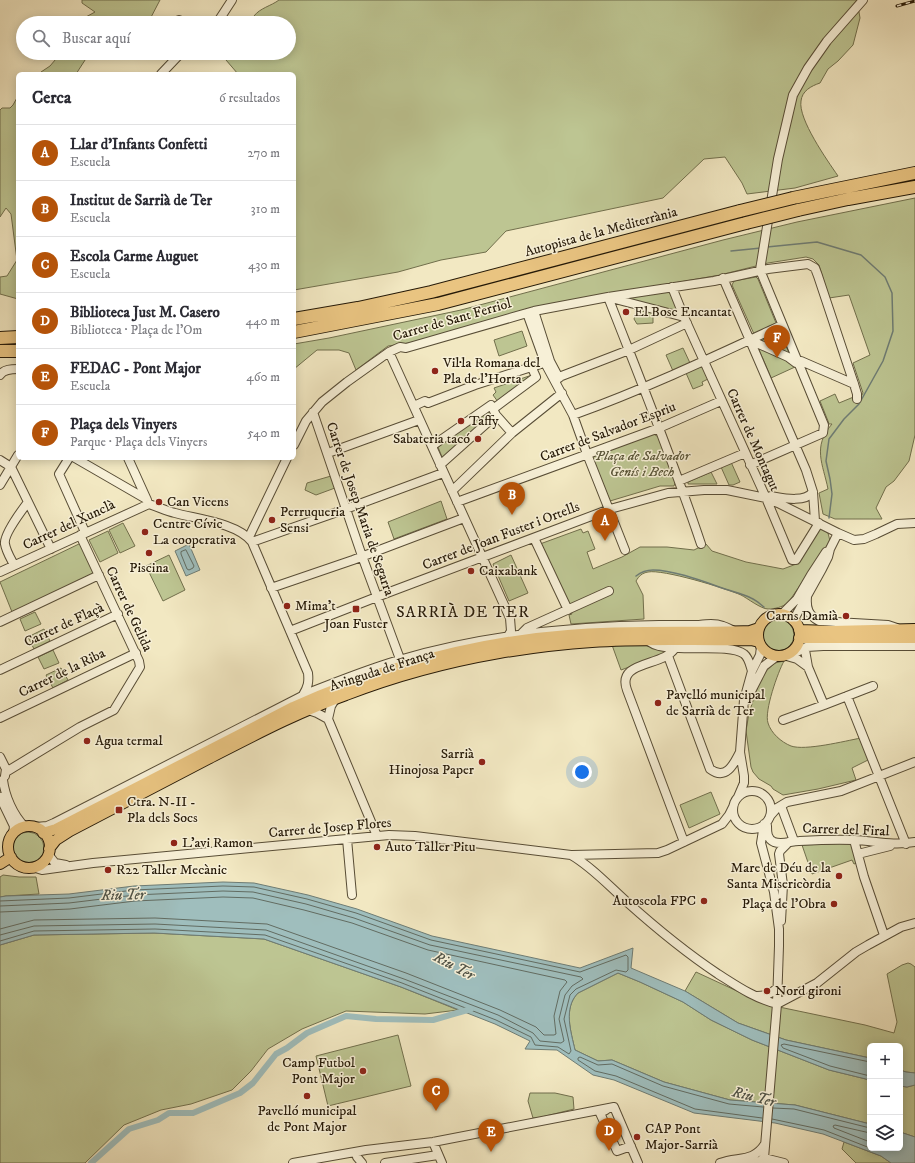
<!DOCTYPE html>
<html lang="es">
<meta charset="utf-8">
<style>
body{margin:0;font-family:"IM FELL DW Pica",serif;background:#f2f2f3;color:#2b2b33}
.controls{position:absolute;right:12px;bottom:12px;display:grid;overflow:hidden;border-radius:6px;box-shadow:0 2px 10px #0003}
.controls button{width:36px;height:36px;display:grid;place-items:center;padding:0;border:0;border-bottom:1px solid #e1e1e2;background:#fff;color:#2b2b33;font:20px sans-serif}
.you{position:absolute;left:582px;top:772px;width:14px;height:14px;margin:-10px;border:3px solid #fff;border-radius:50%;background:#1a73e8;box-shadow:0 0 0 6px #1a73e833}
.badge{display:grid;place-items:center;width:26px;height:26px;border-radius:50%;background:#b45309;color:#fff;font-size:13px;font-weight:700}
.pin{position:absolute;translate:-50% -33px;filter:drop-shadow(0 1px 2px #0008)}
.pin::after{content:'';position:absolute;top:21px;width:14px;height:12px;background:inherit;clip-path:polygon(0 0,100% 0,50% 100%)}
.list{margin:0;padding:0;list-style:none}
h2{display:flex;justify-content:space-between;align-items:center;height:52px;margin:0;padding:0 16px;font-size:17px}
h2 small{font-size:13px;font-weight:400;color:#7c7c81}
.list li{display:grid;grid-template-columns:26px 1fr auto;gap:12px;align-items:center;box-sizing:border-box;height:56px;padding:0 16px;border-top:1px solid #e1e1e2}
.list b{display:block;font-size:15px;white-space:nowrap}
.list p{margin:0;font-size:13px;white-space:nowrap;color:#7c7c81}
.list em{font-size:13px;font-style:normal;color:#7c7c81}
.icon{flex:none;width:22px;height:22px;fill:none;stroke:currentColor;stroke-width:2;stroke-linecap:round;stroke-linejoin:round}
.map{position:relative;flex:none;width:915px;height:1163px;overflow:hidden}
.search{position:absolute;background:#fff;box-shadow:0 2px 10px #0003;left:16px;top:16px;width:280px;height:44px;display:flex;align-items:center;gap:10px;box-sizing:border-box;padding:0 14px;border-radius:22px;color:#7c7c81;font-size:15px}
.panel{position:absolute;background:#fff;box-shadow:0 2px 10px #0003;left:16px;top:72px;width:280px;height:388px;border-radius:6px}
.map>svg:first-child{display:block}
.green{fill:#bdc592;stroke:#716f4c}
.water{fill:#9fbebd;stroke:#6e7c74}
.lines{fill:none;stroke-linecap:round;stroke-linejoin:round}
.shore{stroke:#626c62;stroke-width:1}
.stream{stroke:#6e7c74;stroke-width:1.5}
.canal{stroke:#9fbebd;stroke-width:6}
.minor-casing{stroke:#584d36;stroke-width:10}
.major-casing{stroke:#251907;stroke-width:12}
.highway-casing{stroke:#251907;stroke-width:14}
.minor{stroke:#f7f0d7;stroke-width:8}
.major{stroke:#e9c481;stroke-width:10}
.highway{stroke:#e9c481;stroke-width:12}
.rail-casing{stroke:#251907;stroke-width:3}
.rail{stroke:#f7f0d7;stroke-width:1.5;stroke-dasharray:4.5;stroke-linecap:butt}
.highway-bridge-casing{stroke:#251907;stroke-width:14;stroke-linecap:butt}
.highway-bridge{stroke:#e9c481;stroke-width:12}
.poi-dot{fill:#8f2418;stroke:#f7f0d7;stroke-width:1.5}
.labels{text-anchor:middle;dominant-baseline:central;stroke-width:3;stroke-linejoin:round;paint-order:stroke}
.street-label{font-size:14px;fill:#251907;stroke:#f7f0d7}
.poi-label{font-size:14px;fill:#251907;stroke:#f7f0d7;text-anchor:start}
.park-label{font-size:14px;font-style:italic;fill:#5a5538;stroke:#f7f0d7}
.water-label{font-size:15px;font-style:italic;fill:#505347;stroke:#f7f0d7}
.quarter-label{font-size:16px;letter-spacing:1px;fill:#251907;stroke:#f7f0d7}
</style>
<div class="map">
<svg width="915" height="1163" viewBox="0 0 915 1163">
<rect width="100%" height="100%" fill="#f2e8c2"/>
<filter id="stains"><feTurbulence type="fractalNoise" baseFrequency=".005" numOctaves="4"/><feColorMatrix values="0 0 0 0 .2 0 0 0 0 .09 0 0 0 0 .02 0 0 0 .5 -.17"/></filter>
<radialGradient id="worn" r=".72"><stop offset=".6" stop-color="#630" stop-opacity="0"/><stop offset="1" stop-color="#630" stop-opacity=".3"/></radialGradient>
<path class="green" d="M 82,0 L 160,0 L 148,23 L 80,23 L 84,18 L 95,12 L 82,3 Z
M 279,0 L 857,0 L 860,18 L 853,45 L 838,61 L 828,69 L 820,83 C 811,86 802,91 801,101 C 798,119 827,160 838,176 L 795,188 L 747,194 L 742,183 L 725,157 L 704,159 L 663,198 L 506,231 L 486,252 L 441,260 L 398,272 L 294,290 L 294,74 L 238,74 L 226,60 L 223,53 L 289,53 L 289,23 L 254,23 L 254,16 C 260,8 271,6 279,0 Z
M 61,53 L 131,53 L 87,57 L 76,74 L 40,74 L 41,72 L 50,66 Z
M 18,96 L 18,299 L 0,294 L 0,277 L 7,276 L 17,260 L 11,214 L 6,208 L 0,217 L 0,110 L 2,108 L 10,108 L 13,105 Z
M 915,198 L 915,435 L 909,461 L 894,481 L 886,487 L 876,508 L 882,519 L 835,519 L 823,514 L 819,493 L 828,489 C 823,464 812,447 832,424 L 829,424 L 828,421 L 820,401 L 835,394 L 839,403 L 856,396 L 858,402 L 863,393 L 853,363 L 870,355 L 849,295 L 829,298 L 819,265 L 813,259 L 806,257 L 768,263 L 720,275 L 616,293 L 409,343 L 388,346 L 356,370 L 349,353 L 339,350 L 317,350 L 294,369 L 294,344 L 329,338 L 461,310 L 723,240 L 797,222 Z
M 756,277 L 758,279 L 776,323 L 754,334 L 732,285 L 734,281 Z
M 665,291 L 670,293 L 680,314 L 623,299 Z
M 638,308 L 653,312 L 653,323 L 637,324 L 634,319 Z
M 522,331 L 527,346 L 499,356 L 494,340 Z
M 780,332 L 795,367 L 771,378 L 757,345 L 760,341 Z
M 683,348 L 690,363 L 673,371 L 666,355 Z
M 700,367 L 703,368 L 708,379 L 702,382 L 703,385 L 693,389 L 686,373 Z
M 532,375 L 498,402 L 493,395 L 496,392 L 494,388 Z
M 490,410 L 493,415 L 445,458 L 442,457 L 438,447 Z
M 652,433 L 660,438 L 677,477 L 674,486 L 660,486 L 610,501 L 591,454 Z
M 731,462 L 740,482 L 733,485 L 729,485 L 721,467 Z
M 711,472 L 717,484 L 688,484 L 688,482 Z
M 331,476 L 335,488 L 316,495 L 305,490 L 307,483 Z
M 441,501 L 447,519 L 394,539 L 388,522 Z
M 123,523 L 135,546 L 120,553 L 109,530 Z
M 820,528 L 828,533 L 830,541 L 788,603 C 782,607 775,609 768,609 C 761,609 747,598 741,595 C 725,588 663,569 648,572 C 642,573 639,576 636,581 L 643,595 L 644,619 L 571,624 L 569,615 L 572,614 L 540,544 L 581,529 L 583,533 L 588,531 L 595,549 L 587,552 L 593,569 L 622,557 L 640,547 L 667,547 L 694,550 L 706,544 L 712,551 L 746,562 L 783,569 L 799,563 Z
M 108,531 L 118,553 L 100,562 L 89,540 Z
M 81,543 L 96,573 L 12,612 L 0,582 Z
M 169,555 L 185,590 L 163,601 L 146,566 Z
M 511,555 L 528,593 L 509,601 L 493,564 Z
M 35,612 L 41,624 L 25,631 L 20,619 Z
M762 635a16 16 0 1 1 32 0a16 16 0 1 1-32 0Z
M 44,629 L 50,641 L 34,649 L 28,637 Z
M 612,645 L 645,645 L 670,651 L 662,655 L 621,670 Z
M 53,650 L 59,663 L 44,669 L 38,657 Z
M 784,661 C 778,672 764,711 768,723 C 771,733 781,742 791,746 C 805,751 845,741 861,738 L 870,759 L 852,768 L 856,780 L 818,789 L 783,795 L 773,789 L 771,786 L 759,779 L 753,772 L 751,767 L 746,731 L 749,713 L 758,686 L 766,671 L 775,663 Z
M 61,668 L 68,680 L 53,688 L 46,675 Z
M 711,792 L 720,814 L 689,828 L 680,805 Z
M12 848a16 16 0 1 1 32 0a16 16 0 1 1-32 0Z
M 851,843 L 857,863 L 854,864 L 852,860 L 812,874 L 802,845 Z
M 3,875 L 19,877 L 36,877 L 39,894 L 6,896 L 0,897 L 0,877 Z
M 154,933 L 264,939 L 401,987 L 458,1010 L 425,1014 L 346,1011 L 302,1029 L 268,1049 L 251,1071 L 232,1090 L 191,1104 L 161,1110 L 124,1125 L 85,1163 L 0,1163 L 0,945 L 34,935 Z
M 908,963 L 911,964 L 915,967 L 915,1073 L 906,1072 L 900,1070 L 900,1046 L 870,1046 L 870,1058 L 786,1040 L 738,1023 L 685,991 L 696,972 L 765,1004 L 865,1025 L 894,1033 L 897,1022 L 887,974 L 902,965 Z
M 618,973 L 640,982 L 683,1002 L 711,1020 L 752,1040 L 829,1070 L 870,1080 L 870,1124 L 795,1105 L 730,1100 L 664,1082 L 612,1060 L 598,1061 L 575,1050 C 571,1032 563,1008 578,993 Z
M 398,1035 L 411,1086 L 328,1106 L 316,1056 Z
M 915,1085 L 915,1137 L 900,1132 L 900,1086 L 907,1087 Z
M 530,1093 L 555,1093 L 573,1097 L 574,1109 L 538,1118 L 533,1118 L 528,1101 Z
M 844,1142 L 881,1156 L 891,1163 L 856,1163 L 842,1149 Z"/>
<path class="water" d="M 189,544 L 200,570 L 186,576 L 175,551 Z
M 223,882 L 254,883 L 308,895 L 357,909 L 432,936 L 580,968 L 633,948 L 631,968 L 685,991 L 738,1023 L 786,1040 L 870,1058 L 870,1080 L 829,1070 L 752,1040 L 711,1020 L 683,1002 L 640,982 L 618,973 L 578,993 C 563,1008 571,1032 575,1050 L 598,1061 L 612,1060 L 664,1082 L 730,1100 L 795,1105 L 870,1124 L 870,1148 L 900,1148 L 900,1132 L 915,1137 L 915,1163 L 891,1163 L 881,1156 L 823,1134 L 775,1123 L 694,1113 L 614,1080 L 593,1075 L 557,1050 L 525,1049 L 530,1041 L 495,1024 L 401,987 L 264,939 L 154,933 L 34,935 L 0,945 L 0,897 L 6,896 L 69,894 L 134,886 Z
M 900,1070 L 906,1072 L 915,1073 L 915,1085 L 907,1087 L 900,1086 Z"/>
<g class="lines">
<path class="shore" d="M 186,550 L 194,566 L 193,568 L 189,570 L 187,569 L 181,554 L 181,552 Z
M 0,901 L 69,898 L 134,890 L 223,886 L 254,887 L 307,899 L 356,913 L 431,940 L 580,972 L 626,955 L 628,957 L 628,970 L 626,972 L 616,970 L 576,989 L 570,995 L 564,1019 L 571,1051 L 569,1054 L 558,1047 L 535,1045 L 531,1037 L 496,1020 L 402,983 L 265,935 L 155,929 L 34,931 L 0,941
M 0,906 L 69,903 L 135,895 L 223,891 L 253,892 L 306,904 L 354,918 L 430,945 L 581,977 L 583,979 L 572,986 L 565,995 L 559,1019 L 564,1041 L 561,1043 L 540,1041 L 533,1033 L 498,1015 L 404,979 L 266,930 L 155,924 L 34,926 L 0,935
M 0,912 L 70,909 L 135,901 L 223,897 L 253,898 L 304,910 L 352,923 L 428,950 L 565,980 L 567,982 L 560,991 L 554,1016 L 556,1034 L 554,1035 L 544,1035 L 536,1027 L 500,1010 L 406,973 L 267,924 L 155,918 L 34,920 L 0,929
M 870,1062 L 784,1044 L 781,1045 L 783,1048 L 830,1066 L 870,1076
M 773,1108 L 794,1109 L 870,1128
M 762,1118 L 695,1109 L 616,1076 L 595,1071 L 578,1060 L 578,1058 L 580,1057 L 598,1065 L 612,1064 L 663,1086 L 729,1104 L 763,1107
M 772,1119 L 824,1130 L 870,1148
M 870,1133 L 835,1125 L 833,1126 L 834,1128 L 870,1142"/>
<path class="stream" d="M 767,247 L 817,242 L 861,255 L 885,277 L 892,293 L 893,331 L 883,361 L 859,404 L 844,419 L 829,439 L 826,461 L 830,479 L 832,494 L 829,518
M 731,251 L 761,248
M 636,576 C 641,572 647,570 653,570 C 674,570 705,582 725,589 C 734,592 743,594 751,598 C 756,600 760,604 764,607"/>
<path class="canal" d="M 91,1163 L 129,1129 L 158,1120 L 169,1113 L 193,1113 L 240,1093 L 253,1083 L 276,1054 L 287,1048 L 307,1033 L 346,1016 L 376,1019 L 433,1020 L 471,1009"/>
<g class="minor-casing">
<path id="minor" d="M 172,23 L 179,20 L 186,23
M 215,23 L 219,20 L 232,0
M 135,55 L 138,53
M 161,74 L 181,53
M 723,278 L 806,470 L 813,492 L 815,521
M 672,287 L 684,317 L 766,498 L 792,560 L 796,560 L 819,523
M 608,297 C 640,379 673,460 701,544
M 611,298 L 684,317
M 534,311 L 550,361 L 559,378
M 527,313 L 545,363 L 573,415 L 587,454 L 625,550
M 750,340 L 788,357 L 796,363 L 801,361 L 854,384
M 389,352 L 510,618 L 511,631 L 508,636
M 0,375 C 4,369 12,369 18,369
M 559,377 L 629,350 L 687,323
M 414,406 L 425,401 L 428,403 L 475,385 L 550,361
M 493,409 L 536,377 L 532,368
M 313,412 L 362,556 L 400,659
M 496,415 L 512,433
M 573,415 C 645,389 713,357 782,325
M 294,445 L 306,421 L 322,402 L 347,382 L 389,352 L 400,347 L 406,348 L 534,311 L 608,297 L 714,281 L 768,269 L 808,264 L 815,268 L 818,276 L 854,384 L 857,394 L 857,399
M 432,446 L 491,405 L 496,415 L 440,465
M 328,453 L 419,420
M 69,458 L 59,474 L 85,532
M 75,458 L 146,499
M 128,458 L 147,500
M 0,460 L 11,467
M 750,465 L 823,433 L 824,425 L 760,270 L 778,159 L 793,95 L 808,68 L 827,41 L 863,0
M 11,467 L 51,549
M 679,481 L 745,453
M 0,485 L 18,455
M 452,491 L 512,433 L 562,393
M 768,497 L 771,496 C 783,498 804,503 813,492
M 457,502 L 659,428 L 721,401
M 149,504 C 158,507 167,511 175,513 C 197,519 238,523 252,542 L 308,673 C 309,682 308,687 303,695
M 249,537 L 287,458
M 534,538 L 568,610
M 252,542 L 343,510 L 443,473
M 14,565 C 11,559 6,551 5,544 C 3,535 22,510 28,502
M 0,572 L 149,504
M 271,588 L 353,560 L 464,518
M 807,597 C 806,608 808,615 819,621 L 888,625 L 897,628
M 781,615 L 797,599 L 811,575 L 826,552
M 793,621 L 822,569 L 828,557 L 830,549 L 838,533
M 0,622 L 99,575
M 290,631 L 387,593 L 610,509 L 668,493 L 704,490 L 727,490 L 766,498 L 778,503 L 838,533 L 854,540 L 864,539 L 876,534 L 897,524 L 915,523
M 522,633 L 527,628 L 609,591
M 648,641 C 651,643 655,645 659,646 C 679,652 731,643 744,654 C 749,658 750,665 752,671
M 806,647 L 805,650 L 808,667 L 824,705 L 873,686
M 675,648 C 664,667 616,660 627,690 L 684,842
M 792,652 L 797,652 L 807,647 L 823,646 L 915,646
M 783,655 L 797,659 L 808,667
M 668,656 L 710,769 C 726,781 734,764 740,752
M 0,670 L 118,614
M 847,696 L 906,844
M 746,701 L 764,666 L 777,656
M 308,710 L 317,713 L 328,719
M 0,718 L 136,653
M 328,719 L 377,836
M 328,719 L 331,706 L 336,698
M 783,720 L 824,705
M 0,757 L 6,769 L 5,776
M 6,772 L 80,727 L 114,710 L 140,667 L 139,661 L 80,535
M 3,780 C 5,796 13,815 25,827
M733 810a19 19 0 1 1 38 0a19 19 0 1 1-38 0Z
M 0,797 L 14,826 L 13,834
M 738,797 L 744,783 L 744,776 L 740,752 L 744,700 L 752,671 L 760,655 L 761,646
M 781,806 L 794,841
M 770,816 L 777,808 L 787,802 L 841,791 L 915,762
M 764,824 L 761,843 L 774,892 L 779,929 L 779,946 L 777,1004 L 764,1158 L 768,1163
M 767,826 C 767,832 767,839 774,842 C 782,845 791,841 799,841 C 817,840 836,839 854,840 C 876,841 892,846 915,842
M 35,827 L 47,826 L 54,823 L 308,693 C 338,681 368,669 399,660 C 484,635 571,626 659,625 C 672,625 686,625 699,625 C 707,624 715,623 723,626 C 727,627 730,629 734,631
M 347,839 L 352,895
M 854,840 L 864,877 L 884,935
M 48,854 L 55,863 L 66,865
M 858,854 L 890,846
M 572,855 L 658,853 L 667,850 L 722,824 L 729,815 L 733,807
M 32,867 L 42,870 L 93,863 L 389,835 L 415,836 L 571,855 C 592,867 609,886 627,902 C 656,928 685,952 718,974 C 737,986 754,998 777,1004
M 781,921 L 783,885 L 779,854 L 780,851 L 789,842
M 757,996 C 766,996 771,994 778,987
M 777,1004 L 817,983 L 856,952 L 868,945 L 901,927 L 915,923
M 606,1110 L 600,1113 L 617,1151 L 631,1146
M 433,1142 L 442,1163
M 357,1153 L 357,1157 L 362,1163
M 764,1158 L 784,1163
M 742,1162 L 760,1161 L 764,1158
M 293,1163 L 366,1150 L 433,1142 L 614,1107 L 638,1163
M 385,1163 L 438,1155
M 720,1163 C 738,1156 753,1163 765,1144"/>
</g>
<g class="major-casing">
<path id="major" d="M758 635a21 21 0 1 1 42 0a21 21 0 1 1-42 0Z
M 799,630 L 832,631 L 915,629
M 799,638 L 915,638
M8 847a21 21 0 1 1 42 0a21 21 0 1 1-42 0Z
M 43,833 L 56,829 L 293,707 C 379,669 474,642 568,635 C 628,630 689,633 750,631 L 759,628
M 49,849 L 56,840 L 70,831 C 116,807 162,783 208,759 C 253,736 298,712 346,695 C 395,676 447,662 499,653 C 530,648 561,644 592,642 C 645,638 698,641 751,640 L 759,642
M 0,864 L 11,857"/>
</g>
<g class="highway-casing">
<path id="highway" d="M 793,198 L 915,173
M 798,210 L 848,199 L 915,187
M 294,319 L 358,308 L 431,292 L 740,211
M 294,332 L 438,304 L 746,223
M 0,338 L 18,337
M 0,351 L 18,351"/>
</g>
<use href="#minor" class="minor"/>
<use href="#major" class="major"/>
<use href="#highway" class="highway"/>
<g class="rail-casing">
<path id="rail" d="M 897,6 L 915,1"/>
</g>
<use href="#rail" class="rail"/>
<g class="highway-bridge-casing">
<path id="highway-bridge" d="M 740,211 L 793,198
M 746,223 L 798,210"/>
</g>
<use href="#highway-bridge" class="highway-bridge"/>
</g>
<g class="poi-dot">
<circle cx="626" cy="312" r="4"/>
<circle cx="435" cy="371" r="4"/>
<circle cx="461" cy="421" r="4"/>
<circle cx="478" cy="439" r="4"/>
<circle cx="159" cy="502" r="4"/>
<circle cx="272" cy="520" r="4"/>
<circle cx="145" cy="532" r="4"/>
<circle cx="149" cy="553" r="4"/>
<circle cx="471" cy="571" r="4"/>
<circle cx="287" cy="606" r="4"/>
<rect x="352" y="605" width="8" height="8" rx="2"/>
<circle cx="846" cy="616" r="4"/>
<circle cx="658" cy="703" r="4"/>
<circle cx="87" cy="741" r="4"/>
<circle cx="482" cy="762" r="4"/>
<rect x="115" y="806" width="8" height="8" rx="2"/>
<circle cx="174" cy="843" r="4"/>
<circle cx="377" cy="847" r="4"/>
<circle cx="108" cy="870" r="4"/>
<circle cx="839" cy="876" r="4"/>
<circle cx="704" cy="901" r="4"/>
<circle cx="834" cy="904" r="4"/>
<circle cx="767" cy="991" r="4"/>
<circle cx="363" cy="1071" r="4"/>
<circle cx="307" cy="1096" r="4"/>
<circle cx="637" cy="1137" r="4"/>
</g>
<g class="labels">
<g class="street-label">
<text transform="translate(601 232) rotate(-15)">Autopista de la Mediterrània</text>
<text transform="translate(452 320) rotate(-16)">Carrer de Sant Ferriol</text>
<text transform="translate(608 432) rotate(-21)">Carrer de Salvador Espriu</text>
<text transform="translate(753 440) rotate(66)">Carrer de Montagut</text>
<text transform="translate(360 509) rotate(71)">Carrer de Josep Maria de Segarra</text>
<text transform="translate(69 525) rotate(-25)">Carrer del Xunclà</text>
<text transform="translate(501 536) rotate(-21)">Carrer de Joan Fuster i Ortells</text>
<text transform="translate(129 609) rotate(65)">Carrer de Gelida</text>
<text transform="translate(64 625) rotate(-25)">Carrer de Flaçà</text>
<text transform="translate(382 670) rotate(-18)">Avinguda de França</text>
<text transform="translate(62 673) rotate(-26)">Carrer de la Riba</text>
<text transform="translate(330 828) rotate(-5)">Carrer de Josep Flores</text>
<text transform="translate(846 830) rotate(2)">Carrer del Firal</text>
</g>
<g class="poi-label">
<text x="634" y="312">El Bosc Encantat</text>
<text x="443" y="363">Vil·la Romana del<tspan x="443" dy="16">Pla de l'Horta</tspan></text>
<text x="469" y="421">Taffy</text>
<text x="470" y="439" text-anchor="end">Sabateria tacó</text>
<text x="167" y="502">Can Vicens</text>
<text x="280" y="512">Perruqueria<tspan x="280" dy="16">Sensi</tspan></text>
<text x="153" y="524">Centre Cívic<tspan x="153" dy="16">La cooperativa</tspan></text>
<text x="149" y="568" text-anchor="middle">Piscina</text>
<text x="479" y="571">Caixabank</text>
<text x="295" y="606">Mima't</text>
<text x="838" y="616" text-anchor="end">Carns Damià</text>
<text x="356" y="624" text-anchor="middle">Joan Fuster</text>
<text x="666" y="695">Pavelló municipal<tspan x="666" dy="16">de Sarrià de Ter</tspan></text>
<text x="95" y="741">Agua termal</text>
<text x="474" y="754" text-anchor="end">Sarrià<tspan x="474" dy="16">Hinojosa Paper</tspan></text>
<text x="127" y="802">Ctra. N-II -<tspan x="127" dy="16">Pla dels Socs</tspan></text>
<text x="182" y="843">L'avi Ramon</text>
<text x="385" y="847">Auto Taller Pitu</text>
<text x="831" y="868" text-anchor="end">Mare de Déu de la<tspan x="831" dy="16">Santa Misericòrdia</tspan></text>
<text x="116" y="870">R22 Taller Mecànic</text>
<text x="696" y="901" text-anchor="end">Autoscola FPC</text>
<text x="826" y="904" text-anchor="end">Plaça de l'Obra</text>
<text x="775" y="991">Nord gironi</text>
<text x="355" y="1063" text-anchor="end">Camp Futbol<tspan x="355" dy="16">Pont Major</tspan></text>
<text x="307" y="1111" text-anchor="middle">Pavelló municipal<tspan x="307" dy="16">de Pont Major</tspan></text>
<text x="645" y="1129">CAP Pont<tspan x="645" dy="16">Major-Sarrià</tspan></text>
</g>
<g class="park-label">
<text x="642" y="456">Plaça de Salvador<tspan x="642" dy="16">Genís i Bech</tspan></text>
</g>
<g class="water-label">
<text transform="translate(123 895) rotate(-1)">Riu Ter</text>
<text transform="translate(454 966) rotate(28)">Riu Ter</text>
<text transform="translate(754 1097) rotate(14)">Riu Ter</text>
</g>
<g class="quarter-label">
<text x="463" y="612">SARRIÀ DE TER</text>
</g>
</g>
<rect width="100%" height="100%" filter="url(#stains)"/>
<rect width="100%" height="100%" fill="url(#worn)"/>
</svg>
<div class="controls">
<button>+</button>
<button>−</button>
<button><svg class="icon" aria-label="layers" viewBox="0 0 24 24"><path d="M12 4l9 5-9 5-9-5zM3 14l9 5 9-5"/></svg></button>
</div>
<div class="you"></div>
<div class="pin badge" style="left:605px;top:541px">A</div>
<div class="pin badge" style="left:512px;top:515px">B</div>
<div class="pin badge" style="left:436px;top:1111px">C</div>
<div class="pin badge" style="left:609px;top:1151px">D</div>
<div class="pin badge" style="left:491px;top:1152px">E</div>
<div class="pin badge" style="left:777px;top:358px">F</div>
<div class="search"><svg class="icon" aria-label="search" viewBox="0 0 24 24"><circle cx="10" cy="10" r="6"/><path d="M15 15l6 6"/></svg>Buscar aquí</div>
<section class="panel">
<h2>Cerca<small>6 resultados</small></h2>
<ul class="list">
<li><span class="badge">A</span><div><b>Llar d'Infants Confetti</b><p>Escuela</p></div><em>270 m</em></li>
<li><span class="badge">B</span><div><b>Institut de Sarrià de Ter</b><p>Escuela</p></div><em>310 m</em></li>
<li><span class="badge">C</span><div><b>Escola Carme Auguet</b><p>Escuela</p></div><em>430 m</em></li>
<li><span class="badge">D</span><div><b>Biblioteca Just M. Casero</b><p>Biblioteca · Plaça de l'Om</p></div><em>440 m</em></li>
<li><span class="badge">E</span><div><b>FEDAC - Pont Major</b><p>Escuela</p></div><em>460 m</em></li>
<li><span class="badge">F</span><div><b>Plaça dels Vinyers</b><p>Parque · Plaça dels Vinyers</p></div><em>540 m</em></li>
</ul>
</section>
</div>
